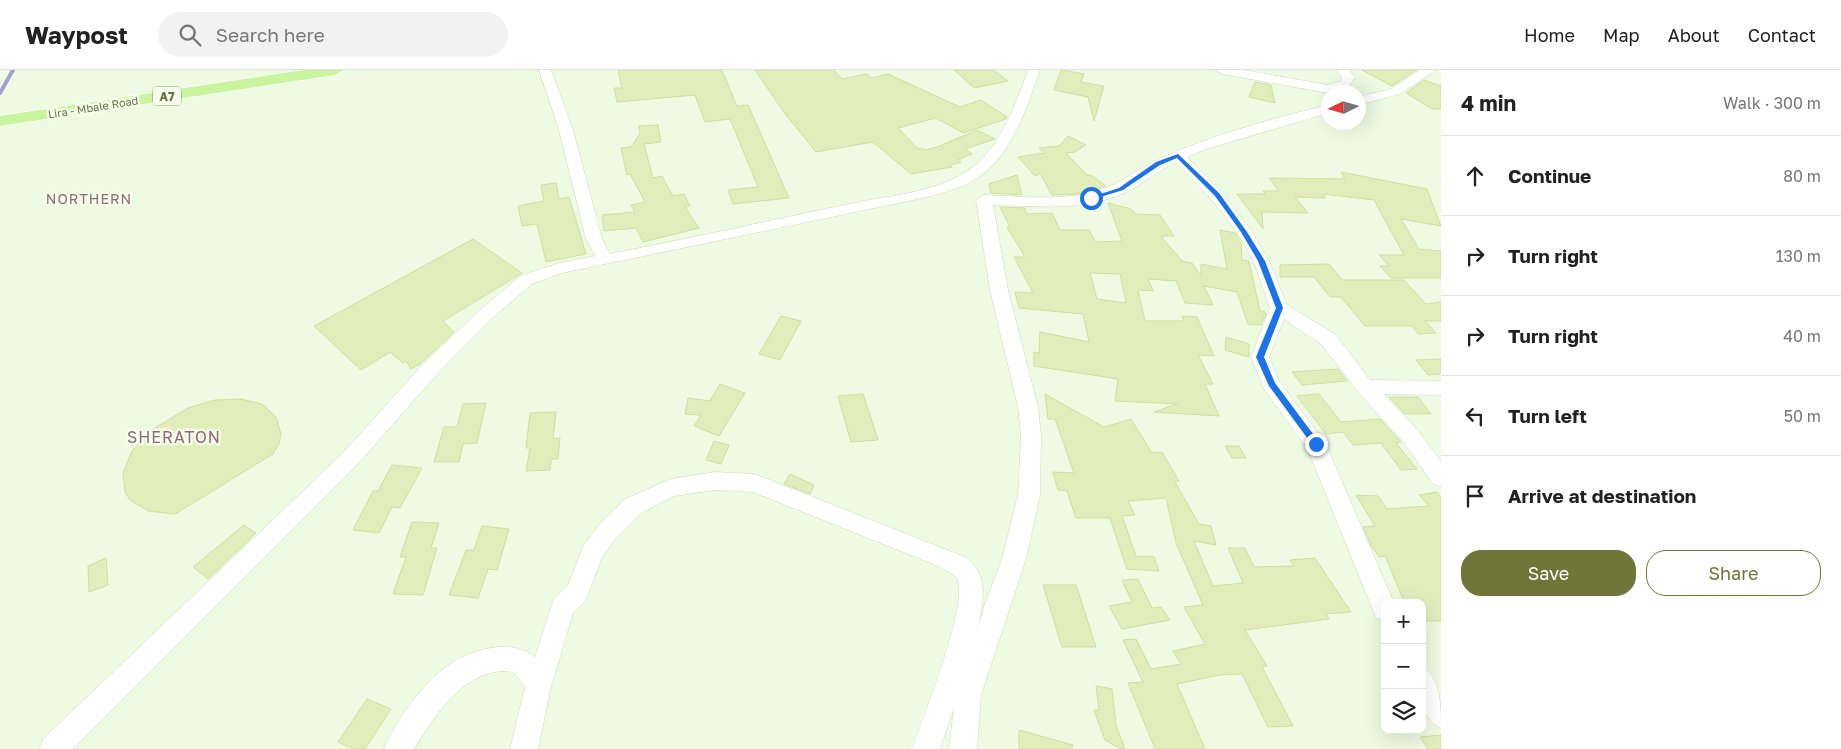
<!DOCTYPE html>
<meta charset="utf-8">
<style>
body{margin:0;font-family:"Golos Text",sans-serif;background:#f2f2f2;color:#222}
.controls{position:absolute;right:15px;bottom:15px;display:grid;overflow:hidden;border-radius:10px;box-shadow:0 5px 20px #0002}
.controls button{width:45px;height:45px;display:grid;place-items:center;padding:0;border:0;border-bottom:1px solid #e0e0e0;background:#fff;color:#222;font:25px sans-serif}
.compass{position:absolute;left:1321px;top:15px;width:45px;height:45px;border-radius:50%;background:#fff;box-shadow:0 5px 20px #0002;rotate:265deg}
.stop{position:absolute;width:15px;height:15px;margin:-11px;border:4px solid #1a73e8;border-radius:50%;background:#fff}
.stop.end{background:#1a73e8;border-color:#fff;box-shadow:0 1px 5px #0008}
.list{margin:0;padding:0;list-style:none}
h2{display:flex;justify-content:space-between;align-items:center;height:65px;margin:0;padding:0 20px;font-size:21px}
h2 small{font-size:16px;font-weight:400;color:#767676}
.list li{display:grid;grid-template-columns:32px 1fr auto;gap:15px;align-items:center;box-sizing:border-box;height:80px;padding:0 20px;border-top:1px solid #e0e0e0}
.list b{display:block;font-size:19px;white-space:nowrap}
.list em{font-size:16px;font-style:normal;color:#767676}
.actions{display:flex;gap:10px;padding:15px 20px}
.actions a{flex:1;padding:11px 0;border:1px solid #707637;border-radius:20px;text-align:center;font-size:18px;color:#707637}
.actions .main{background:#707637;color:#fff}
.icon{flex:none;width:28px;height:28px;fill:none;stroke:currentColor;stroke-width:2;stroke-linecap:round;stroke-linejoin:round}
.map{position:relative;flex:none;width:1441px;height:679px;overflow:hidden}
header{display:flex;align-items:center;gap:30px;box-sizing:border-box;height:70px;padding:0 25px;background:#fff;border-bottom:1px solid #e0e0e0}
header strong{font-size:24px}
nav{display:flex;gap:28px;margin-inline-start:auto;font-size:18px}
.search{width:350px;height:45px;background:#f2f2f2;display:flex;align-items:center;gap:12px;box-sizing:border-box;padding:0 18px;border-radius:28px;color:#767676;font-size:19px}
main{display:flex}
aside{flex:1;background:#fff}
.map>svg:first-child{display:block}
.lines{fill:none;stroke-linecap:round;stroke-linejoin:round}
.stream{stroke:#a1a0d3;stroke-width:4}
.building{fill:#e1eebc;stroke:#cfdf9e;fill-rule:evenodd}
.minor-casing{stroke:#ced9ba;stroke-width:1}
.major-casing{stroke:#fff;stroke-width:1}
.minor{fill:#fff;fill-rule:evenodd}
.major{fill:#cbf49f;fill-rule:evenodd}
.route{fill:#1a73e8}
.labels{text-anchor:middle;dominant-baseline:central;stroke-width:5;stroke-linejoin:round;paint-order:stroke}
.far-street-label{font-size:11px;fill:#68704b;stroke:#f4fee8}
.shield{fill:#f4fee8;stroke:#929b7a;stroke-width:1}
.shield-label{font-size:12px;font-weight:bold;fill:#68704b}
.far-quarter-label{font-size:14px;letter-spacing:1px;fill:#93677c;stroke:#f4fee8}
.quarter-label{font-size:16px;letter-spacing:1px;fill:#93677c;stroke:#f4fee8}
</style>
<header>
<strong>Waypost</strong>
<div class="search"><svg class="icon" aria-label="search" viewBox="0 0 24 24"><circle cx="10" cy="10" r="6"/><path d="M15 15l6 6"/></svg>Search here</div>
<nav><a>Home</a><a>Map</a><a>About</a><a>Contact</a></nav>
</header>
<main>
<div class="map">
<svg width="1441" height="679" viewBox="0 0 1441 679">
<rect width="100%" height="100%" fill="#effae3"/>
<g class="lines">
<path class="stream" d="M 0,23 L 13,0"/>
</g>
<path class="building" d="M 618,0 L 722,0 L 737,36 L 748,35 L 789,128 L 733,134 L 728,120 L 758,117 L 730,49 L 705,52 L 695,25 L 617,32 L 614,18 L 622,18 Z
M 755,0 L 834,0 L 842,9 L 867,4 L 872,8 L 888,4 L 960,37 L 981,30 L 1007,47 L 1006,49 L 963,63 L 936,48 L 898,58 L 918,79 L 922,78 L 925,80 L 937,77 L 977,60 L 995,69 L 965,79 L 972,84 L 958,90 L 961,92 L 951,95 L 952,97 L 911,104 L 873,72 L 816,82 L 783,41 Z
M 954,0 L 994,0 L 1008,11 L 974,18 Z
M 1061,0 L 1084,4 L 1081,12 L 1104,16 L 1094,51 L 1088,27 L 1054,20 Z
M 1362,0 L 1416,0 L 1392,16 Z
M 1424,10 L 1441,16 L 1441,39 L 1432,39 L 1406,23 Z
M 1255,12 L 1271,15 L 1275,33 L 1249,27 Z
M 658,55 L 661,72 L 644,74 L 653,108 L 662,106 L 673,126 L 684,124 L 690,136 L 685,137 L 699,158 L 643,172 L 636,158 L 604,161 L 602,145 L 635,142 L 631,135 L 645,132 L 630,104 L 627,105 L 621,78 L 631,77 L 640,63 L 639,56 Z
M 1068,66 L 1086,75 L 1075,82 L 1066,83 L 1087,105 L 1091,105 L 1106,116 L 1077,124 L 1052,125 L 1040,104 L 1035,106 L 1018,87 L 1044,83 L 1039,78 L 1059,76 Z
M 1341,102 L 1427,119 L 1441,156 L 1401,149 L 1419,179 L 1441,181 L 1441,208 L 1391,208 L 1380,196 L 1389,196 L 1379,185 L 1404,185 L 1374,130 L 1323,124 L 1326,128 L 1295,127 L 1308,143 L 1262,142 L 1263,159 L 1237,124 L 1265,124 L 1263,121 L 1279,121 L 1269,108 L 1345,109 Z
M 1017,105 L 1022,125 L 991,123 L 989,114 Z
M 556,113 L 559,129 L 569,127 L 586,184 L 546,192 L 537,154 L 522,156 L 518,136 L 544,131 L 541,115 Z
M 1108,133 L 1131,139 L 1136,144 L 1160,145 L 1174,166 L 1161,166 L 1182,191 L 1192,193 L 1201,206 L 1201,194 L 1227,199 L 1220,160 L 1235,163 L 1241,173 L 1242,190 L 1249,191 L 1260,241 L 1264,241 L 1266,244 L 1261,255 L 1248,254 L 1237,222 L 1204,216 L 1213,235 L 1185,233 L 1176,211 L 1148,209 L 1153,221 L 1138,220 L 1145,251 L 1184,251 L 1182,246 L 1197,247 L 1214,286 L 1198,285 L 1213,314 L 1205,314 L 1219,346 L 1154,342 L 1177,334 L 1115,331 L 1118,309 L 1034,296 L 1034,282 L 1039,283 L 1040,262 L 1089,272 L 1083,244 L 1019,238 L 1015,222 L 1033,223 L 1014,187 L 1025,187 L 1007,157 L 1010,157 L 1000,137 L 1025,138 L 1026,144 L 1052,143 L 1060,160 L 1089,160 L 1096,172 L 1122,171 ZM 1090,203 L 1120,204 L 1126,233 L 1097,229 Z
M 473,169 L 522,203 L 443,251 L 454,262 L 420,294 L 411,299 L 406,291 L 403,293 L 390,282 L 361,300 L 314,256 Z
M 1329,194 L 1342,210 L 1404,210 L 1426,234 L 1441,232 L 1441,251 L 1425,251 L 1436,263 L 1418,264 L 1412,256 L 1365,256 L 1341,227 L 1330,227 L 1314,207 L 1280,207 L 1280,195 Z
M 781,246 L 801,251 L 780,290 L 759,284 Z
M 1226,267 L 1249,274 L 1249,287 L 1225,280 Z
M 1441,289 L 1441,304 L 1428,305 L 1416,290 Z
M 1338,299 L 1347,311 L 1302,315 L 1292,302 Z
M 720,314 L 745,323 L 719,366 L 694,356 L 701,345 L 685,344 L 688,328 L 710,331 Z
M 863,324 L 878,370 L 851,372 L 838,326 Z
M 1045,324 L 1104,357 L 1131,349 L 1152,383 L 1162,382 L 1179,411 L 1175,412 L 1199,454 L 1211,456 L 1216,475 L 1194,471 L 1213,516 L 1243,513 L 1228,478 L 1245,478 L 1254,497 L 1294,496 L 1290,490 L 1315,488 L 1351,542 L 1326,544 L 1329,549 L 1245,560 L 1267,596 L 1262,597 L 1293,656 L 1268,657 L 1242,604 L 1219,605 L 1177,614 L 1205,679 L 1155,679 L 1128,613 L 1143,612 L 1123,570 L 1136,569 L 1151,599 L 1181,594 L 1173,581 L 1205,574 L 1184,537 L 1203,535 L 1176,473 L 1166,428 L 1128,431 L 1135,445 L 1122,446 L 1136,486 L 1154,487 L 1159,501 L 1127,499 L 1110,448 L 1076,448 L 1067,421 L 1058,420 L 1053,402 L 1074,403 L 1055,349 L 1048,349 Z
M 1319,324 L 1341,352 L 1380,349 L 1401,372 L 1396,373 L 1417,399 L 1401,400 L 1381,373 L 1353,375 L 1343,362 L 1326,364 L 1297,326 Z
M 1389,327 L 1418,327 L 1431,344 L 1405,344 Z
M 241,329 L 262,334 L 276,347 L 281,364 L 279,374 L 273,384 L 175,444 L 148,441 L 130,430 L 125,422 L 123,403 L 132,381 L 150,361 L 188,338 L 215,330 Z
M 486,333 L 477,373 L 463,374 L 459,392 L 434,392 L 444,357 L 457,357 L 463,334 Z
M 556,342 L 553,369 L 560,368 L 558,389 L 551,389 L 550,400 L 526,401 L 530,378 L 526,378 L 530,343 Z
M 714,371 L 729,375 L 721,394 L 706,390 Z
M 1225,376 L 1239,376 L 1246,388 L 1232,388 Z
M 392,395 L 422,398 L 400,438 L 392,437 L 379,463 L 353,460 L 373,421 L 378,421 Z
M 790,404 L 814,415 L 810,424 L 784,414 Z
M 1437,422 L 1441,427 L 1441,551 L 1422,551 L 1422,532 L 1403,529 L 1385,486 L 1379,487 L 1371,475 L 1363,457 L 1375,456 L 1356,425 L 1378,426 L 1387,439 L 1429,436 L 1419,425 Z
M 412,452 L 439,453 L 431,478 L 437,478 L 423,525 L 393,524 L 406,487 L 400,487 Z
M 244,455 L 256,463 L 208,509 L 193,497 Z
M 482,456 L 509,459 L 497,500 L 488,499 L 478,528 L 449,525 L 466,480 L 474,480 Z
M 106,488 L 108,515 L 89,522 L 88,496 Z
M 1138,509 L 1152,538 L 1161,537 L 1170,550 L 1122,559 L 1109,536 L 1132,532 L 1122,510 Z
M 1043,515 L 1076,515 L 1096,577 L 1062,577 Z
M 1096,616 L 1112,619 L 1116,655 L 1125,679 L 1121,679 L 1105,670 L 1094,640 L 1099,640 Z
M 367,629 L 391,639 L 365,679 L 353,679 L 338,672 Z
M 1019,660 L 1073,675 L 1072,679 L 1019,679 Z
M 1441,665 L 1441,679 L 1428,679 L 1420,667 Z"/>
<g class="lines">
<g class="minor-casing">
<path id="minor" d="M 539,0 L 551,0 L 573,60 L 602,169 L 610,184 C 690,168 769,151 848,134 C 887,126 935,123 969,100 C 1001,78 1015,35 1028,0 L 1040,0 C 1027,37 1013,82 980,106 C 962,119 939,124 918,129 L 562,203 L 532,214 L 491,249 L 438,303 L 356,396 L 73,679 L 39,679 L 43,669 L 342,384 L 424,293 L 479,241 L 520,206 L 559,193 L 595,186 L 586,169 L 559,60 Z
M 1216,0 L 1243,0 L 1328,15 L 1341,11 L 1342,8 L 1336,0 L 1349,0 L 1355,7 L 1348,18 L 1328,23 L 1222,4 Z
M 1419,0 L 1436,0 L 1400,24 L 1358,35 L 1358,27 L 1391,19 Z
M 1328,35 L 1328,43 L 1203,80 L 1187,87 L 1222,122 L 1252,162 L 1269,191 L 1287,235 L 1336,265 L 1370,310 L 1441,311 L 1441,325 L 1384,324 L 1419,362 L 1441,392 L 1441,417 L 1433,414 L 1405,374 L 1358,322 L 1322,275 L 1284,249 L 1269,287 L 1279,311 L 1326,374 L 1394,533 L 1385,533 L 1385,551 L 1376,548 L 1373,540 L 1307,378 L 1264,319 L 1251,287 L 1270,238 C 1264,223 1260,206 1253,191 C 1235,152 1205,122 1176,92 C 1158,100 1144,114 1126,122 C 1085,142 1036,136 993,135 L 1008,220 L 1038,337 L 1041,366 L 1040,425 L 1026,489 L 981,625 L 977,679 L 949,679 L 954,638 L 940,679 L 912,679 C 922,652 970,530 957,509 C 953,503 944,499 938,496 L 753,422 L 715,420 L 674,426 L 641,443 L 616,468 L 602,487 L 586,530 L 573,543 L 551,617 L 538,679 L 510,679 L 525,617 L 514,603 C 508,600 502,601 495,602 C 456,610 434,648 414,679 L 384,679 C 395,654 415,625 435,606 C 459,584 506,564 535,587 L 551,537 L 554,529 L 568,515 L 584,475 L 600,454 L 625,429 L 671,409 L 715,402 L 754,404 L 762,407 L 965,487 C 997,507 978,557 970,586 L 984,537 L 1002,489 L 1018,425 L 1021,366 L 1018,337 L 990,220 L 976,130 L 984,125 C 1019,126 1056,131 1090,123 C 1121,116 1140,96 1168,85 C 1219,63 1275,48 1328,35 Z
M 1422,597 C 1441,607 1441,637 1441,658 C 1417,648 1422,619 1422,597 Z"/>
</g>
<g class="major-casing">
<path id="major" d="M 304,0 L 343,0 L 335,5 L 0,56 L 0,46 Z"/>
</g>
<use href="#minor" class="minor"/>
<use href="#major" class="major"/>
</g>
<path class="route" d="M 1178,84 L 1219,123 L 1247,162 L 1265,191 L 1283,238 L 1264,287 L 1275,313 L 1319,372 L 1319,376 L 1313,376 L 1269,316 L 1256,287 L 1276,238 L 1258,191 L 1241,162 L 1215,126 L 1177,88 L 1160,95 L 1123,120 L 1091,130 L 1088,128 L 1119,118 L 1156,92 Z"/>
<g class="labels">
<g class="far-street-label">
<text transform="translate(93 37) rotate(-9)">Lira - Mbale Road</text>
</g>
<rect class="shield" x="153" y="16.5" width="28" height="19" rx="4"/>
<g class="shield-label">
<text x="167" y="26">A7</text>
</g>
<g class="far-quarter-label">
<text x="89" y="128">NORTHERN</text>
</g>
<g class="quarter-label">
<text x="174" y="367">SHERATON</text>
</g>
</g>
</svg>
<div class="controls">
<button>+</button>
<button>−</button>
<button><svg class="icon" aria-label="layers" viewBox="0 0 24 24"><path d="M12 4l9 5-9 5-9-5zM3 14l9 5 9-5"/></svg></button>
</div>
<svg class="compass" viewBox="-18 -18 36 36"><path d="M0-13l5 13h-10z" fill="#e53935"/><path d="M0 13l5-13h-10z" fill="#767676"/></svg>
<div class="stop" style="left:1091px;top:128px"></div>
<div class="stop end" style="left:1316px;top:374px"></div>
</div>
<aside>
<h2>4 min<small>Walk · 300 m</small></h2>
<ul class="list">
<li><svg class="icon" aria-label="ahead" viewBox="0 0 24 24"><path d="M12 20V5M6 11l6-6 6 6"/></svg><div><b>Continue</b></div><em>80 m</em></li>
<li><svg class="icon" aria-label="right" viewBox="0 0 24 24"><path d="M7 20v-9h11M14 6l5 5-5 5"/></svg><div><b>Turn right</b></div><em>130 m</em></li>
<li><svg class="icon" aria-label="right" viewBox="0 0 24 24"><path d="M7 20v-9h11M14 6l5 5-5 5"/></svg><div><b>Turn right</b></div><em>40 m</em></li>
<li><svg class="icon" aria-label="left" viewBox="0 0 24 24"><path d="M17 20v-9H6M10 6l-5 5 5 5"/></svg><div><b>Turn left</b></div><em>50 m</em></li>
<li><svg class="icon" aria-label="arrive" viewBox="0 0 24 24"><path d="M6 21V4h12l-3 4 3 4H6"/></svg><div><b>Arrive at destination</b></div></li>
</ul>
<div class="actions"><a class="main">Save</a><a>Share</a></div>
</aside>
</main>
